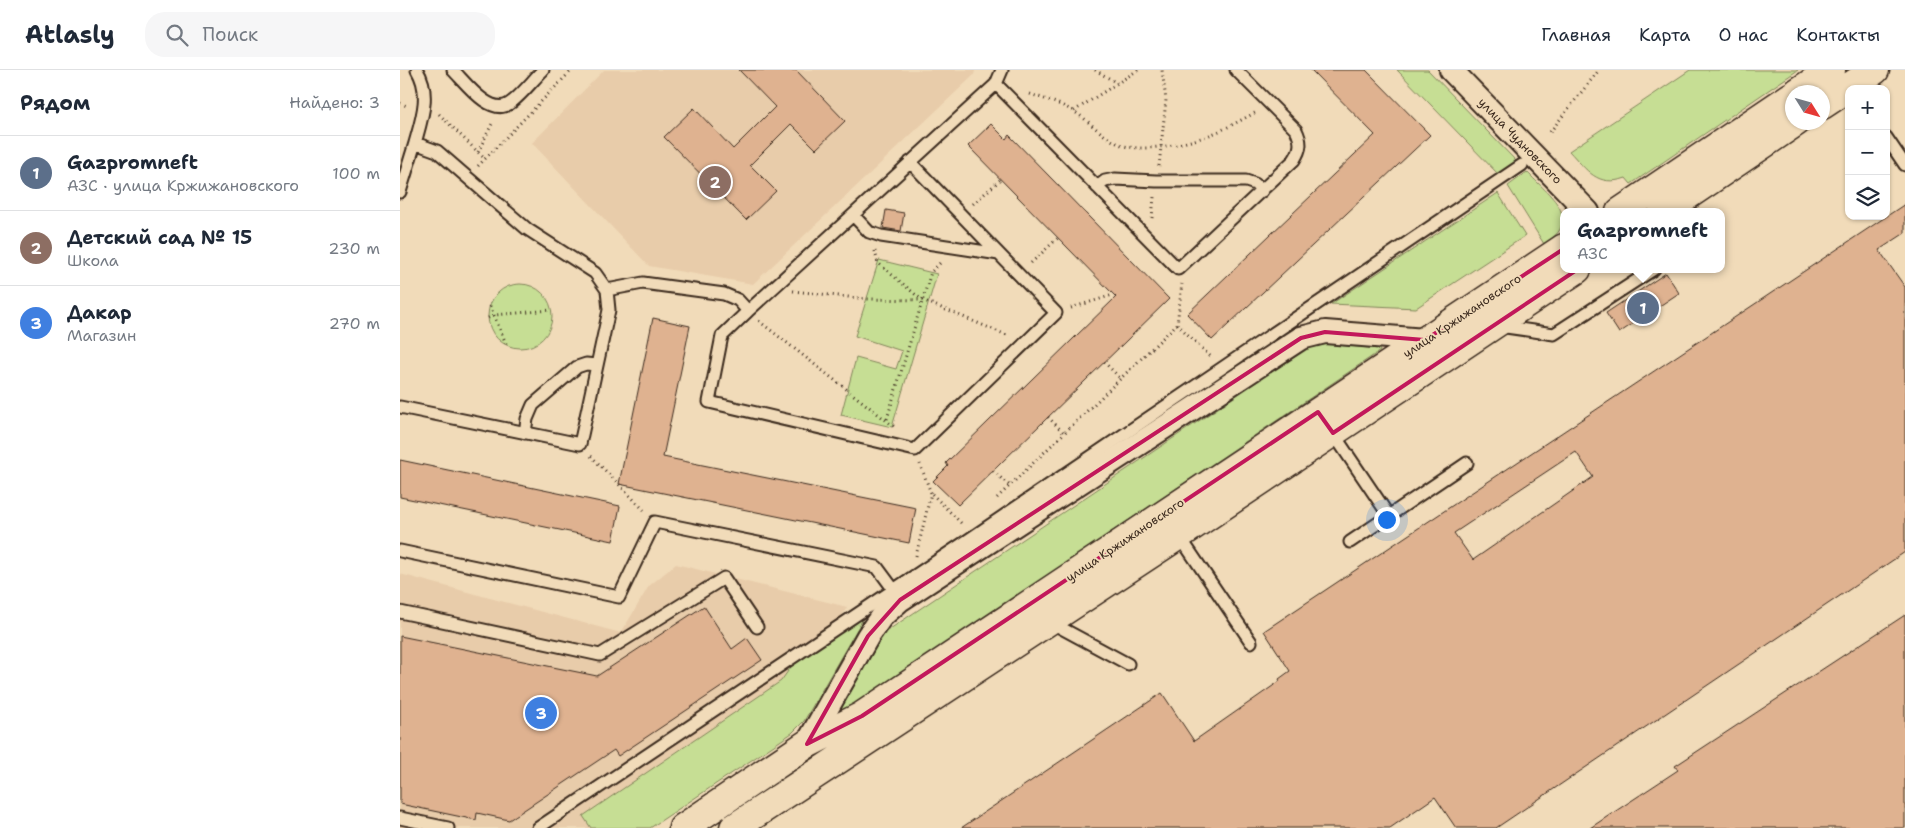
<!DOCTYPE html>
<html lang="ru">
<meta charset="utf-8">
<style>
body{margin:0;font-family:"Shantell Sans",sans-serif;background:#f6f6f7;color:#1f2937}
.controls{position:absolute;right:15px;top:15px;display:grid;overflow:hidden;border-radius:10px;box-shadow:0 1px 4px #0004}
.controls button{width:45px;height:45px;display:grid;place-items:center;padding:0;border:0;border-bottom:1px solid #e0e1e3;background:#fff;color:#1f2937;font:25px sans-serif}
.compass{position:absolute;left:1385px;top:15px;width:45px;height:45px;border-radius:50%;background:#fff;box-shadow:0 1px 4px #0004;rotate:127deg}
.you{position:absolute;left:986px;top:449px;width:18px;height:18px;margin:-12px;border:4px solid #fff;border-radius:50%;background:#1a73e8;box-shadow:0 0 0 8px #1a73e833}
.badge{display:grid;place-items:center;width:32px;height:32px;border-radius:50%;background:#7c3aed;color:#fff;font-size:16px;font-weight:700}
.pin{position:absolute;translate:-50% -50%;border:2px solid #fff;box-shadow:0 1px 5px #0006}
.popup{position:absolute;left:1160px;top:138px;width:165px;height:65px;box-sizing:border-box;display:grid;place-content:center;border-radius:10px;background:#fff;filter:drop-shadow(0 1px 4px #0005);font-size:16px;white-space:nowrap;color:#747a83}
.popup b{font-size:19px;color:#1f2937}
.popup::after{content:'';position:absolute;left:50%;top:100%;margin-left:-10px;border:10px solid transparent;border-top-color:#fff}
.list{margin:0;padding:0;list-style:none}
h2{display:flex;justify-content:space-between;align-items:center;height:65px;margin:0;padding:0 20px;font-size:21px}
h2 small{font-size:16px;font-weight:400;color:#747a83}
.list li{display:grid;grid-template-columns:32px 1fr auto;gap:15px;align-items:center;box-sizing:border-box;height:75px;padding:0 20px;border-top:1px solid #e0e1e3}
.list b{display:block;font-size:19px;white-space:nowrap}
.list p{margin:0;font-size:16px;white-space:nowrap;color:#747a83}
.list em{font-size:16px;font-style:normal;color:#747a83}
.icon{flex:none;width:28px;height:28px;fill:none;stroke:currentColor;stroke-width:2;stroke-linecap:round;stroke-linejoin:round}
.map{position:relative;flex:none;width:1505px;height:758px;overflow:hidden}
header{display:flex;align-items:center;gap:30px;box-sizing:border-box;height:70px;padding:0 25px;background:#fff;border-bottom:1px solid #e0e1e3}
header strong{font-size:24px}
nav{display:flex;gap:28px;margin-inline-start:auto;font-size:18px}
.search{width:350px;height:45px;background:#f6f6f7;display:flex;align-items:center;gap:12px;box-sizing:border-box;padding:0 18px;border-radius:20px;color:#747a83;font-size:19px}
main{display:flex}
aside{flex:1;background:#fff}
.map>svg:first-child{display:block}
.built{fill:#e8ccaa}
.green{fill:#c6de94;stroke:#808459}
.building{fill:#dfb290;stroke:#3b2a1e;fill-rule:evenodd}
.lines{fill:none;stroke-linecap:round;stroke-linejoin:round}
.service-casing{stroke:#3b2a1e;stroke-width:15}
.minor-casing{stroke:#3b2a1e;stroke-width:26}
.tertiary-casing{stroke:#3b2a1e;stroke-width:31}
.path{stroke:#3b2a1e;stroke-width:3;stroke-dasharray:1 4;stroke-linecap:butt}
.service{stroke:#f1dbb9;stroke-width:11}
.minor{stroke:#f1dbb9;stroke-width:22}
.tertiary{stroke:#f1dbb9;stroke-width:28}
.marked{fill:none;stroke:#c2185b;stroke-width:4;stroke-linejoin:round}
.labels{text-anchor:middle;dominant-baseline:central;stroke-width:4;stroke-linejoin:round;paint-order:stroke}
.street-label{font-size:12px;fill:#3b2a1e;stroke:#f1dbb9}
</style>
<header>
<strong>Atlasly</strong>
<div class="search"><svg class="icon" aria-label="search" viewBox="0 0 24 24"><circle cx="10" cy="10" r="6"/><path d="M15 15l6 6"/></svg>Поиск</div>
<nav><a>Главная</a><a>Карта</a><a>О нас</a><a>Контакты</a></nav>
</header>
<main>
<aside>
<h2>Рядом<small>Найдено: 3</small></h2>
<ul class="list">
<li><span class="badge" style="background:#5c6f8a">1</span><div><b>Gazpromneft</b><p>АЗС · улица Кржижановского</p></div><em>100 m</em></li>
<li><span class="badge" style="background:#8d6e63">2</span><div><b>Детский сад № 15</b><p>Школа</p></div><em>230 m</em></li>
<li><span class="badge" style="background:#3f7fe0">3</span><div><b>Дакар</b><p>Магазин</p></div><em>270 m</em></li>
</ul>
</aside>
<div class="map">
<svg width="1505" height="758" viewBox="0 0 1505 758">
<rect width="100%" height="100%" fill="#f1dbb9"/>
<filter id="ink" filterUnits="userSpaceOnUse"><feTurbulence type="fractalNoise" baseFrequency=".02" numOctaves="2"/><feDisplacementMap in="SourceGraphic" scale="10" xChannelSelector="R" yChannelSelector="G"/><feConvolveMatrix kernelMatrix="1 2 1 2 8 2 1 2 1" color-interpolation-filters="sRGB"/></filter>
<g filter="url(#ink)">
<path class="built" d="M 204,0 L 575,0 L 574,5 L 353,214 L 249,196 L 132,73 Z
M 276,494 L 447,537 L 408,607 L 192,758 L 0,758 L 0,504 L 221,563 L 249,516 Z"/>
<path class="green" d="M 997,0 L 1028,0 L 1118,93 L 1100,106 Z
M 1290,0 L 1398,0 L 1231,114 L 1226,108 C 1197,118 1187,100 1169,81 Z
M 1127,102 C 1149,125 1185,149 1144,174 L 1108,116 Z
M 1098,123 L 1125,166 L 1016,238 L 931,234 Z
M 479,190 L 537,204 L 492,357 L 441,345 L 456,288 L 496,299 L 502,281 L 455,266 Z
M88 246a32 32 0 1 1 64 0a32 32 0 1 1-64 0Z
M 928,274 L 979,279 L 980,281 L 446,641 L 441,639 L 484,563 L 907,278 Z
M 464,547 L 411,639 L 404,651 L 392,663 L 250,758 L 191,758 L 183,746 L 381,611 L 393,594 Z"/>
<path class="building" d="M 339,0 L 396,0 L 445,51 L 416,79 L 391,54 L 350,95 L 376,121 L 346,150 L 264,67 L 294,38 L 333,79 L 375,37 Z
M 911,0 L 966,0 L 1030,65 L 812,270 L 787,244 L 975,65 Z
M 591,54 L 606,69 L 609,65 L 769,229 L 558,435 L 533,411 L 548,396 L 546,393 L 716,227 L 568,76 Z
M 1505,134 L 1505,163 L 1479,180 L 1505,217 L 1505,482 L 1096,758 L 1056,758 L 1035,727 L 990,758 L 561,758 L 762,623 L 794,671 L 880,611 L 879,609 L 890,601 L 864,561 ZM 1176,382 L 1193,407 L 1073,490 L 1054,463 Z
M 486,140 L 504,143 L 501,161 L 483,158 Z
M 1266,203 L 1279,223 L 1219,263 L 1206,243 Z
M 253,248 L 290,256 L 263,387 L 516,438 L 509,473 L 219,414 Z
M 0,390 L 220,436 L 213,471 L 0,427 Z
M 304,536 L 332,579 L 347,568 L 362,590 L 218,686 L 214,680 L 109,750 L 77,743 L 76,750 L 0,734 L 0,566 L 197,606 Z
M 1505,545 L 1505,758 L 1190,758 L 1278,700 L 1275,696 Z"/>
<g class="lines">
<g class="service-casing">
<path id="service" d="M 17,0 C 31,23 22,48 15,73 L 37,81 L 127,159 L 195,203 L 207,220 L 243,213 L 324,224 L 338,230 L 348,241 L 596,14 L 602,0
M 53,0 C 66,13 90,46 109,34 C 120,27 133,10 143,0
M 596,14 L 778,199 L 894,90 C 901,79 902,72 896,60 L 836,0
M 1486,67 L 1505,95
M 697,117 L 705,111 L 715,109 L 756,111 L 846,111 L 855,114 L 862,121
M 0,122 L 15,73
M 453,145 L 469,162 L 481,166 L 599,184
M 348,241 L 322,266 L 309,332 L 515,380 L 656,243 L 510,92
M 1099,256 L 1154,264 L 1254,199
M 0,337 L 180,374 L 209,240 L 207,220
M 125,363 L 127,349 L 133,335 L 177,297 L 186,294 L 196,295
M 933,363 L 989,446
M 778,464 L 851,572
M 950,472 L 1067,393
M 0,481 L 219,527 L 255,452 L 477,497 L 497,524
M 0,542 L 200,585 L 324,508 L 357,557
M 650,552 L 728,594
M 0,748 L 48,758
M 138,758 L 574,466 L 1122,95"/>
</g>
<g class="minor-casing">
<path id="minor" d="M 1051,0 L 1188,142
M 407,674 L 468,566 L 481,547 L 500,530 L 901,268 L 925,262 L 1025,270"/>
</g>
<g class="tertiary-casing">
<path id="tertiary" d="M 1398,22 L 1431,0
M 1422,35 L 1475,0
M 1220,142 L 1392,26
M 1263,142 L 1396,52
M 283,758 L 407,674 L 462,646 L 1164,178
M 334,758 L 779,465 L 1177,199"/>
</g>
<path class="path" d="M 695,0 L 717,13
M 630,24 C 644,29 659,33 673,41 C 689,50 701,66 719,74 C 740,84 791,73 812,64 C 828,58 842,49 857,42
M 0,33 L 9,37
M 674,41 L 738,0
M 39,44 L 85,89
M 1150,62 L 1199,0
M 78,82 L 93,52
M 78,96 L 172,0
M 759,96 L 766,30 L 762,0
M 573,134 L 601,109
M 752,148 L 754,127
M 475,181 L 478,193 L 522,230 L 609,266
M 631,193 L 658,168
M 393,221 L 467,229 L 521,230
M 90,236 L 107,276
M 671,238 L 713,225
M 88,248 L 94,245 L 152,240
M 359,251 L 496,358
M 777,254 L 811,287
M 704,292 L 721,309
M 648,347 L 664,363
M 487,349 L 531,202 L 542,191
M 191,386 L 244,440
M 593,401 L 610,416
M 532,424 L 563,455
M 597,428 L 777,254 L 782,214
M 516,486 L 531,423 L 520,394"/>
<use href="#service" class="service"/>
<use href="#minor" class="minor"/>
<use href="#tertiary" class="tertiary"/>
</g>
</g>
<path class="marked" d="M 1200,155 L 1214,175 L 933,363 L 918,342 L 462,646 L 407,674 L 468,566 L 500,530 L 901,268 L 925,262 L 1025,270 Z"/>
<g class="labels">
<g class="street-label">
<text transform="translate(1120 71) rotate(46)">улица Чудновского</text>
<text transform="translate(1062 246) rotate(-34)">улица Кржижановского</text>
<text transform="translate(725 470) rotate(-34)">улица Кржижановского</text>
</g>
</g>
</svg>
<div class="controls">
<button>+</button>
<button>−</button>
<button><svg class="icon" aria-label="layers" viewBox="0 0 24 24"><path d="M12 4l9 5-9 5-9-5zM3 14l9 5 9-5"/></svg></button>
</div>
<svg class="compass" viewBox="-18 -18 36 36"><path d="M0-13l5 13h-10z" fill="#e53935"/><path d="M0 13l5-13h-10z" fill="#747a83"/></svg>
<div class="you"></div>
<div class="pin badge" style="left:1243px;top:238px;background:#5c6f8a">1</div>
<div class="popup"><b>Gazpromneft</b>АЗС</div>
<div class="pin badge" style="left:315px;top:112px;background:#8d6e63">2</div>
<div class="pin badge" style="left:141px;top:643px;background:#3f7fe0">3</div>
</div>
</main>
